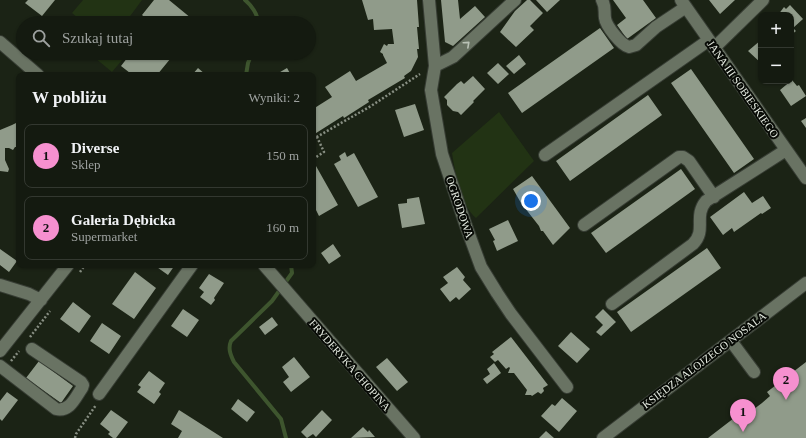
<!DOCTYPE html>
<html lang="pl">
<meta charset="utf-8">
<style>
body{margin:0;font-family:Georgia,serif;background:#1d2319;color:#f1f3f6}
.controls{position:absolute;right:12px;top:12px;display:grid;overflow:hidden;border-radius:8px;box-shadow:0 1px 3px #0004}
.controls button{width:36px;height:36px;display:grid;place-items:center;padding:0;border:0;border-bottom:1px solid #333830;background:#141a10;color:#f1f3f6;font:20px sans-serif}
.you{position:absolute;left:531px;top:201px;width:14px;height:14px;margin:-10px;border:3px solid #fff;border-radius:50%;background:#1a73e8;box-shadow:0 0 0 6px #1a73e833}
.badge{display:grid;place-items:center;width:26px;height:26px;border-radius:50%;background:#f690cf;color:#111;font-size:13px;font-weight:700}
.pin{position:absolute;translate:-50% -33px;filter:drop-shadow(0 1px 2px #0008)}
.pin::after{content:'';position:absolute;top:21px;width:14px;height:12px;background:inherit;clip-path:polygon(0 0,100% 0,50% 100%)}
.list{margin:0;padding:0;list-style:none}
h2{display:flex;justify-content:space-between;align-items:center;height:52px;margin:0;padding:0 16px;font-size:17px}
h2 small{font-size:13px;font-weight:400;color:#9da19f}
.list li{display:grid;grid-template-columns:26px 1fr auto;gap:12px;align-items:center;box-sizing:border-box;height:64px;margin:0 8px 8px;padding:0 8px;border:1px solid #333830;border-radius:8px}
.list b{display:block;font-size:15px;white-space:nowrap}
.list p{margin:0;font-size:13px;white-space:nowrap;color:#9da19f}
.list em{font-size:13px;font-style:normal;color:#9da19f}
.icon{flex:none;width:22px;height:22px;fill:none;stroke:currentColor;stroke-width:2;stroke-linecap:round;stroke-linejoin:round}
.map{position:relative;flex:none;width:806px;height:438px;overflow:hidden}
.search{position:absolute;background:#141a10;box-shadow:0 1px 3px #0004;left:16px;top:16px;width:300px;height:44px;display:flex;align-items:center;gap:10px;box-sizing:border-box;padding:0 14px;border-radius:22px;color:#9da19f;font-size:15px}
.panel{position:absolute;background:#141a10;box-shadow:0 1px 3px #0004;left:16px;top:72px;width:300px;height:196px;border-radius:8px}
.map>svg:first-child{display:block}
.green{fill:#223314}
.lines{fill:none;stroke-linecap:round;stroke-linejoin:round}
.stream{stroke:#3e552e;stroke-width:4}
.building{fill:#909b8a}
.minor-casing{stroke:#373d34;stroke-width:14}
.path{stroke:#888f83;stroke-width:2.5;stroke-dasharray:2 2;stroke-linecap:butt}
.minor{stroke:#697363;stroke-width:12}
.oneway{stroke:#bac2b6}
.labels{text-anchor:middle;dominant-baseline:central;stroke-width:4;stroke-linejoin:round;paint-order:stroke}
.street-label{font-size:11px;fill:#e6ece2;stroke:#080b06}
</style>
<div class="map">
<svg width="806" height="438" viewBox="0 0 806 438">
<rect width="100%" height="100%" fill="#1b2315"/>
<path class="green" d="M 83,0 L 142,0 L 125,23 L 84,23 L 72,13 Z
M 89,53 L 128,53 L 112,72 Z
M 499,112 L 534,161 L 476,218 C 461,206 455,172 452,153 Z"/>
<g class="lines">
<path class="stream" d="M 245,0 C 251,5 258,14 258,23
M 246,75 L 248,63 L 252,53
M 286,438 L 281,419 L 234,362 C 230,354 228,348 231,341 L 272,301 L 292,273 L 291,265"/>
</g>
<path class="building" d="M 28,0 L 55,0 L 42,16 L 25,3 Z
M 154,0 L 169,0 L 197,23 L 151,23 L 142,15 Z
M 362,0 L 417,0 L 419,27 L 417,27 L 419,49 L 417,49 L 418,57 L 411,71 L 404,76 L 405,78 L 368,100 L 369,102 L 344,118 L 343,116 L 313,135 L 313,109 L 332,97 L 325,87 L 350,71 L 356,81 L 387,63 L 383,55 L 383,54 L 380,52 L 384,44 L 387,46 L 388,44 L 394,44 L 392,29 L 374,30 L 373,19 L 368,20 Z
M 441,0 L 458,0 L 460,19 L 475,6 L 485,17 L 453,46 L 445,42 Z
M 527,0 L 530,0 L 543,13 L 530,26 L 534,30 L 516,47 L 500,32 L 515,11 Z
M 536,0 L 560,0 L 547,12 Z
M 613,0 L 643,0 L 656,18 L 627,39 L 617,25 L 626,18 Z
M 709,0 L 735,0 L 720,14 Z
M 790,5 L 803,19 L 793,28 L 796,31 L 791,35 L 791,15 L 778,15 L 784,7 L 786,9 Z
M 600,28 L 614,48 L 522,113 L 508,93 Z
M 761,40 L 761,63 L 748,51 Z
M 131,53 L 175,53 L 157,75 L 129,75 L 130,73 L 121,66 Z
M 519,55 L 526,64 L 514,74 L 506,66 Z
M 498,63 L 509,74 L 498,84 L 487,73 Z
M 198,68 L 206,75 L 192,75 Z
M 287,68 L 291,75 L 275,75 Z
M 691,69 L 754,159 L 734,173 L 671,83 Z
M 473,76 L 485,89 L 473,101 L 474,102 L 461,115 L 458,112 L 453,111 L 447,105 L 447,100 L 444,97 L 457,84 L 461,81 L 464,84 Z
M 792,80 L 797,86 L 799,85 L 806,96 L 791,106 L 780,90 Z
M 648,95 L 662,115 L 570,181 L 556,161 Z
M 415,104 L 424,130 L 404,137 L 395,110 Z
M 806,118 L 806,128 L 801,121 Z
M 18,122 L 19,123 L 18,135 L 19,147 L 15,147 L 13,150 L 9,148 L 5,148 L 5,160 L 9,169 L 8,172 L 0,171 L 0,130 L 12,125 Z
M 345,152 L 347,157 L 354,153 L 378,197 L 358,207 L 334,164 L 341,160 L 339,156 Z
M 316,166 L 338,205 L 319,216 L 313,204 L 313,168 Z
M 681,169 L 695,189 L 606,253 L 591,233 Z
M 532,176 L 570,228 L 553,245 L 543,231 L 541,231 L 539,226 L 521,203 L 513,189 Z
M 744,192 L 752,203 L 763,196 L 771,208 L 762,214 L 761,213 L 734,232 L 732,228 L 723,235 L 710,217 Z
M 419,197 L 425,224 L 402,228 L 398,204 L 407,203 L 407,199 Z
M 508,220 L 518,241 L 497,251 L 493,241 L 495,240 L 489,229 Z
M 333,244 L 341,256 L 329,264 L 321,253 Z
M 707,248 L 721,268 L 631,332 L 617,312 Z
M 0,249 L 17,261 L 9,272 L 0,265 Z
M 154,265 L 175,265 L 168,275 Z
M 457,267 L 465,277 L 463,280 L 471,289 L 459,300 L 456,297 L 450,302 L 440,289 L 448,283 L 443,277 Z
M 135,272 L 156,288 L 134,319 L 112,304 Z
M 209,274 L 224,283 L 214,298 L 215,300 L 211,305 L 200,297 L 204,292 L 199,288 Z
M 73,302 L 91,316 L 79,333 L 60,319 Z
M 183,309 L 199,320 L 187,337 L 171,326 Z
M 603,309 L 616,322 L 601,336 L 596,332 L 603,325 L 595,317 Z
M 272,317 L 278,325 L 265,335 L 259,327 Z
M 102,323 L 121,336 L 109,354 L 90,341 Z
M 571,332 L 590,349 L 577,363 L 558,346 Z
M 511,337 L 548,385 L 543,388 L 544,391 L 541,394 L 538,392 L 532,396 L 531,395 L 525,395 L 527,390 L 514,373 L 508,373 L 510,368 L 509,367 L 506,369 L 498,360 L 495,362 L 490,357 L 494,354 L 492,352 Z
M 294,357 L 310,377 L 291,392 L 283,382 L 289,377 L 282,367 Z
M 387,358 L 408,382 L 397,391 L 376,367 Z
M 39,361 L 73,386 L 61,403 L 26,378 Z
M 806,362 L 806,438 L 708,438 L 751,405 L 754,409 L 762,403 L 770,396 L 767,392 Z
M 494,363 L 501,373 L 487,384 L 483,379 L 490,374 L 487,369 Z
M 149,371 L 165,383 L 159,392 L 161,394 L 154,404 L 137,392 L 141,387 L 138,385 Z
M 7,392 L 18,400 L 2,421 L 0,419 L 0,401 Z
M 562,398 L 577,411 L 559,432 L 541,416 L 552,404 L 555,406 Z
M 238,399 L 255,412 L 247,422 L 231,409 Z
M 111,410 L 128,422 L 116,438 L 113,438 L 108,434 L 110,432 L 100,424 Z
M 179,410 L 223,438 L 178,438 L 182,431 L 171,424 Z
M 322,410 L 332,420 L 316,437 L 313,434 L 307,438 L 301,432 Z
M 363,427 L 368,432 L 369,430 L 375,437 L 351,438 Z
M 546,431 L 554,438 L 539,438 Z"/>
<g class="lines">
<g class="minor-casing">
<path id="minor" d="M 429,0 L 435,66 L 431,90 L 442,154 L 466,226 L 481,267 L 497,293 L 511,314 L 567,387
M 602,0 C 606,7 604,11 605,18 C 606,26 621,45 629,47 L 636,45 L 656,27 L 686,7
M 681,0 L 806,178
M 0,42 L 38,75
M 714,48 L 763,0
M 435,66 L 453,57 L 515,0
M 545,155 L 709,40
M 584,225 L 679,157 L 683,157 L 689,161 L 714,197
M 264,265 L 414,438
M 0,285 L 29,294 L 41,300
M 612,304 L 693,244 C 707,230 693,217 706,201 L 786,150
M 731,341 L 754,372
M 0,351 L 68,265
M 0,366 L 56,409 C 70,412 75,398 82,388 L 83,385 L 81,382 L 32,349
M 99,394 L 192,265
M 603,438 L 806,283"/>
</g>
<path class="path" d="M 313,139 L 371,106 L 420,74
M 313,159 L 324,152 L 317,137
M 80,272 L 85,265
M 30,337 L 50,311
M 11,361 L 19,351
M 75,438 L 76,434 L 96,405"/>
<use href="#minor" class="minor"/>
</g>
<defs><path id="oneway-chevron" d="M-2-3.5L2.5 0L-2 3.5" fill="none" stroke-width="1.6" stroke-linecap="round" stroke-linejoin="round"/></defs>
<use class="oneway" href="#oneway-chevron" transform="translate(467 44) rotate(-42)"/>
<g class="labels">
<g class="street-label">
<text transform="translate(743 89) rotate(55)">JANA III SOBIESKIEGO</text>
<text transform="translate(460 207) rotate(71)">OGRODOWA</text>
<text transform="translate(704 360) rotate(-37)">KSIĘDZA ALOJZEGO NOSALA</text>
<text transform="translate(350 365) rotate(49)">FRYDERYKA CHOPINA</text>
</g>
</g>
</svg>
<div class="controls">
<button>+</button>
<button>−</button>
</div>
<div class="you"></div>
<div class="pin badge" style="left:743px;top:432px">1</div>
<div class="pin badge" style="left:786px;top:400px">2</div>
<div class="search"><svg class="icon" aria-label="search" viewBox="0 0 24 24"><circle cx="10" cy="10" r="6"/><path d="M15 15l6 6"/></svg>Szukaj tutaj</div>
<section class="panel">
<h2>W pobliżu<small>Wyniki: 2</small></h2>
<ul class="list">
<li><span class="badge">1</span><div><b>Diverse</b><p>Sklep</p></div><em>150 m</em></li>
<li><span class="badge">2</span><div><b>Galeria Dębicka</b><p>Supermarket</p></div><em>160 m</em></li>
</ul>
</section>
</div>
